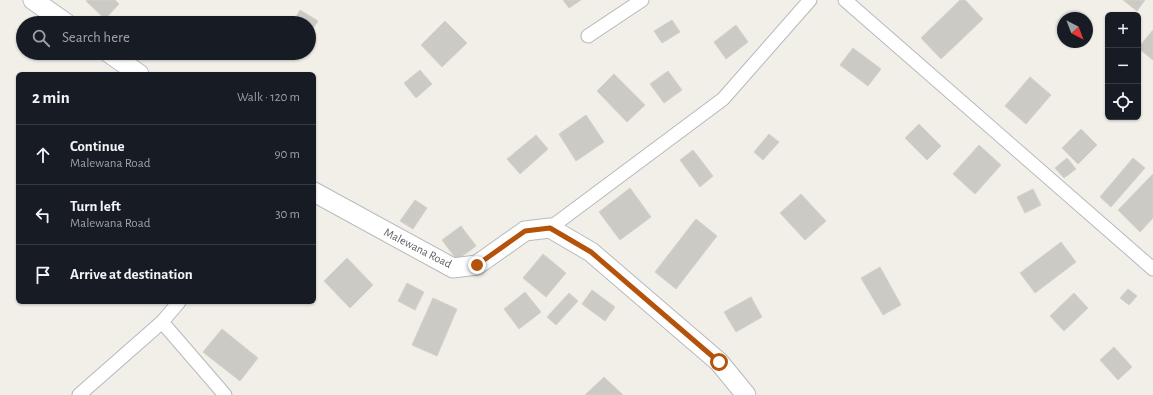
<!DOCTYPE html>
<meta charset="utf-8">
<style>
body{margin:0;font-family:"Alegreya Sans",sans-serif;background:#242831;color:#f1f3f6}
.controls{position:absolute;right:12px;top:12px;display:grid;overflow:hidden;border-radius:6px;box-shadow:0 1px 3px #0004}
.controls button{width:36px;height:36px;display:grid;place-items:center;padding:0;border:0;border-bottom:1px solid #363941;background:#171b24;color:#f1f3f6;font:20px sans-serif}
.compass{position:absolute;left:1057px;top:12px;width:36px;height:36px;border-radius:50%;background:#171b24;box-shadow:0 1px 3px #0004;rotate:138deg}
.stop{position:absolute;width:12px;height:12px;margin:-9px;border:3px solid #b45309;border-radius:50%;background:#fff}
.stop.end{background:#b45309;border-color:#fff;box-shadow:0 1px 4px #0008}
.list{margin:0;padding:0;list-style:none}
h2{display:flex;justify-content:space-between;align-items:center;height:52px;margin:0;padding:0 16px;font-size:17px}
h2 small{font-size:13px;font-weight:400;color:#9ea1a6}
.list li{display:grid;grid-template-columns:26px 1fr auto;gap:12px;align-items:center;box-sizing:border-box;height:60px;padding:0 16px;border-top:1px solid #363941}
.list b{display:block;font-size:15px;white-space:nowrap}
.list p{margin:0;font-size:13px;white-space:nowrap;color:#9ea1a6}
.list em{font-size:13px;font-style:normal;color:#9ea1a6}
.icon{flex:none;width:22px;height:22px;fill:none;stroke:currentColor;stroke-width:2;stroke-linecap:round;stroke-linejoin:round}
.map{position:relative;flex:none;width:1153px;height:395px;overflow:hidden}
.search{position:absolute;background:#171b24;box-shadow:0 1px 3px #0004;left:16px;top:16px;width:300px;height:44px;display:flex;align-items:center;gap:10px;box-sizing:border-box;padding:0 14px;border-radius:22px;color:#9ea1a6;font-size:15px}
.panel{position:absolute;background:#171b24;box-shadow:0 1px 3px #0004;left:16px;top:72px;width:300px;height:232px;border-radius:6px}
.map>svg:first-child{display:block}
.building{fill:#cccac5;stroke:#d6d1c6}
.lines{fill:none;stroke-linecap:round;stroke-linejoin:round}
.street-casing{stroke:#b5b8bc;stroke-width:15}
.secondary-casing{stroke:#b6babf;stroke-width:21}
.street{stroke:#fff;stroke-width:13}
.secondary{stroke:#fff;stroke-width:19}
.route{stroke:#b45309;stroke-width:5}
.labels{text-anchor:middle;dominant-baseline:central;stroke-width:3.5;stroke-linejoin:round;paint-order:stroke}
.street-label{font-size:12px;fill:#5f6368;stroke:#fff}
</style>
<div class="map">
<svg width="1153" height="395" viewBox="0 0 1153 395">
<rect width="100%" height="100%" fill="#f1efe8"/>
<path class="building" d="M 87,0 L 115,0 L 119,4 L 105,19 L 86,1 Z
M 563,0 L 581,0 L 569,8 Z
M 960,0 L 965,0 L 983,19 L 941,59 L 921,38 Z
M 1123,0 L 1145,0 L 1137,11 Z
M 300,10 L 318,21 L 310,33 L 309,32 L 309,23 L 295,23 L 293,22 Z
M 672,20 L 680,32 L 662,43 L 654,31 Z
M 445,21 L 467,43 L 442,67 L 421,45 Z
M 736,25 L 748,42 L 726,59 L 714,42 Z
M 1153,30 L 1153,60 L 1138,48 Z
M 853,48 L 881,69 L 868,86 L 840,65 Z
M 420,70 L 432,84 L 416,98 L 404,83 Z
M 668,71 L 682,90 L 664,103 L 650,84 Z
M 614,74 L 645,105 L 627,122 L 597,91 Z
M 1030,77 L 1051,95 L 1026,124 L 1005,106 Z
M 586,115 L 604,142 L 576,161 L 559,134 Z
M 919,124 L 941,146 L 927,160 L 905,138 Z
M 1081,129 L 1097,145 L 1078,164 L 1062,148 Z
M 769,134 L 779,142 L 763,160 L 754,152 Z
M 536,135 L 548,149 L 520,174 L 507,159 Z
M 979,145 L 1001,165 L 975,194 L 953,174 Z
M 693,150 L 713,176 L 700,187 L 680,160 Z
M 1067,158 L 1076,169 L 1064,178 L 1055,168 Z
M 1133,158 L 1145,168 L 1111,207 L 1100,197 Z
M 1153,174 L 1153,218 L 1140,232 L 1118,210 Z
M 630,188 L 651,217 L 620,240 L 599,212 Z
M 1033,189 L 1041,205 L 1025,213 L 1017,197 Z
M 801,194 L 826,221 L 805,240 L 780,213 Z
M 415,200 L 427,208 L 413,229 L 400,221 Z
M 696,219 L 717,236 L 676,289 L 655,272 Z
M 461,226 L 476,246 L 457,260 L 442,240 Z
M 1061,242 L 1076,262 L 1035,293 L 1020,273 Z
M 543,254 L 566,273 L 546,297 L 523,278 Z
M 347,258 L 373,285 L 350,308 L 324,281 Z
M 880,267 L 901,305 L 883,315 L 861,278 Z
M 407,283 L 424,292 L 415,310 L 398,301 Z
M 1128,289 L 1137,296 L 1129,305 L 1120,298 Z
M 592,290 L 615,307 L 605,321 L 582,304 Z
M 525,292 L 541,312 L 519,329 L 504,309 Z
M 569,293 L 578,301 L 556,325 L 547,317 Z
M 1074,293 L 1088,308 L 1064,331 L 1050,316 Z
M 751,297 L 762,317 L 736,332 L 724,312 Z
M 433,298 L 457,309 L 437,356 L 412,345 Z
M 222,329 L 258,358 L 240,381 L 203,352 Z
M 1114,347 L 1132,367 L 1118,380 L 1100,360 Z
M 604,377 L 623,395 L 585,395 Z"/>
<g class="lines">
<g class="street-casing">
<path id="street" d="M 845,0 L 1153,269
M 588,36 L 642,0
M 550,228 L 723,99 L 810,0
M 179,302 L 162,322 L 225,395
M 79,395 L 162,322"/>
</g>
<g class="secondary-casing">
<path id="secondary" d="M 33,0 L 66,23
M 109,53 L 139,74
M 314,192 L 453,268 L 477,265 L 525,231 L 550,228 L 591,252 L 719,362 L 746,395"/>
</g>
<use href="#street" class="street"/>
<use href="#secondary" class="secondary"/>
</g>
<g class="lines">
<path class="route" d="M 477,265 L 525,231 L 550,228 L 591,252 L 719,362"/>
</g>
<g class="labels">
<g class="street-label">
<text transform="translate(418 248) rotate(27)">Malewana Road</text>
</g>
</g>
</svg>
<div class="controls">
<button>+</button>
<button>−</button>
<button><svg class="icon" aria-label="locate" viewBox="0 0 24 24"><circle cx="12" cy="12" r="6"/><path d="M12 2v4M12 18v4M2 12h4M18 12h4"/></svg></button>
</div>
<svg class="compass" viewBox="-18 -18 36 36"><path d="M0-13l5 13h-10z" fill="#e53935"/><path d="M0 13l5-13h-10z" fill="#9ea1a6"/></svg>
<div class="stop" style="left:719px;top:362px"></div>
<div class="stop end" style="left:477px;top:265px"></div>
<div class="search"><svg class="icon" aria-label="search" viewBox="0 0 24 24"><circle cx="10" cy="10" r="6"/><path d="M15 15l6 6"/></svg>Search here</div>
<section class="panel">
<h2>2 min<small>Walk · 120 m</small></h2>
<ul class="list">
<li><svg class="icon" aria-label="ahead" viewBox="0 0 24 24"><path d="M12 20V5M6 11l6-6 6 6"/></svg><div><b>Continue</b><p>Malewana Road</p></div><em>90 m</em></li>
<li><svg class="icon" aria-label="left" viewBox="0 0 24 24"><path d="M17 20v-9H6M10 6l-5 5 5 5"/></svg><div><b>Turn left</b><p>Malewana Road</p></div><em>30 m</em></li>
<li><svg class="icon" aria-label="arrive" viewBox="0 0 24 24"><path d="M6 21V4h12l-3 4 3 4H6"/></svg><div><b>Arrive at destination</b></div></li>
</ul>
</section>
</div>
